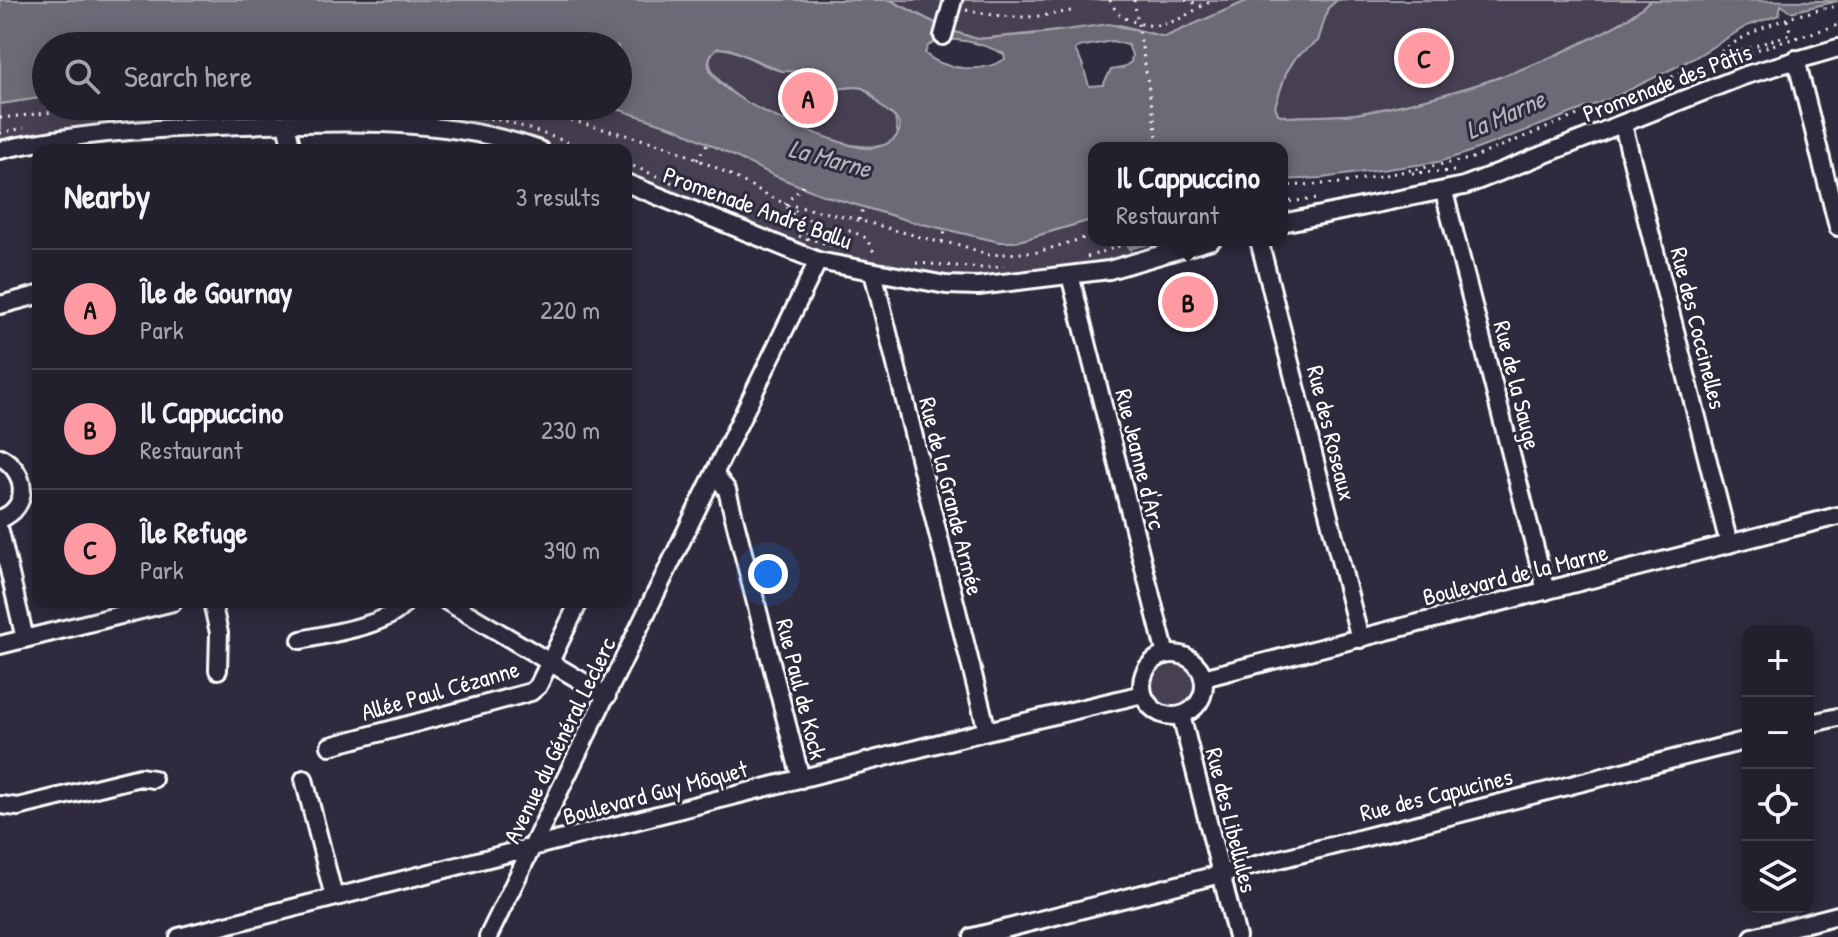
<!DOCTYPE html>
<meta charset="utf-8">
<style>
body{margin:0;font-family:"Patrick Hand",sans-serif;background:#2b2836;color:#f1f3f6}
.controls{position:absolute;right:24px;bottom:24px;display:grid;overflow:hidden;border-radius:16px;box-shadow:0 4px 20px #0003}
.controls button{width:72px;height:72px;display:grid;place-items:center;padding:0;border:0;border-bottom:2px solid #403e4a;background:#23202e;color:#f1f3f6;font:40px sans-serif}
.you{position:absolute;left:768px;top:574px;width:28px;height:28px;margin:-20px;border:6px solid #fff;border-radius:50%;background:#1a73e8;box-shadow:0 0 0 12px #1a73e833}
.badge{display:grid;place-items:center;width:52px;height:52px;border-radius:50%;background:#ff9aa2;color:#111;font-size:26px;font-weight:700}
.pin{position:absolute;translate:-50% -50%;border:4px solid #fff;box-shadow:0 2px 8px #0006}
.popup{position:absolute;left:1088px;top:142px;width:200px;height:104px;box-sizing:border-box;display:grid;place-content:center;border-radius:16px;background:#23202e;filter:drop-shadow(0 2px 6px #0005);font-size:26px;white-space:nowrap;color:#a3a3aa}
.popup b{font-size:30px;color:#f1f3f6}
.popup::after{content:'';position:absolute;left:50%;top:100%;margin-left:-16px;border:16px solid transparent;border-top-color:#23202e}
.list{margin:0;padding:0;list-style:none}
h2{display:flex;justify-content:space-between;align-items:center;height:104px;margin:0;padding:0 32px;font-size:34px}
h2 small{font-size:26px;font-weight:400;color:#a3a3aa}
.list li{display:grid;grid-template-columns:52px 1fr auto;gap:24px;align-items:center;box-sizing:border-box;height:120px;padding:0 32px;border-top:2px solid #403e4a}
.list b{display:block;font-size:30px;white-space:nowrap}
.list p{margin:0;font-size:26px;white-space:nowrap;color:#a3a3aa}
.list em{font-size:26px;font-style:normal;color:#a3a3aa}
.icon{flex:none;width:44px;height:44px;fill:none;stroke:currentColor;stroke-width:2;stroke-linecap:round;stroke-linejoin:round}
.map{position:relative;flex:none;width:1838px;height:937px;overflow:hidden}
.search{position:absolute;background:#23202e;box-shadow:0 4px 20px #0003;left:32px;top:32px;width:600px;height:88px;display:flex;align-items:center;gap:20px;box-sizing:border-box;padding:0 28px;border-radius:44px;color:#a3a3aa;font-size:30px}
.panel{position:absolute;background:#23202e;box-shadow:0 4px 20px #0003;left:32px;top:144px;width:600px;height:464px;border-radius:16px}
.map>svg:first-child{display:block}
.green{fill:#464152;stroke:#a2a0a8;stroke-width:2}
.water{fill:#6d6a77;stroke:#a7a6ad;stroke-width:2;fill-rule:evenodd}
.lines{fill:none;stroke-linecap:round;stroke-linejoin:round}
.minor-casing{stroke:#fff;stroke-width:22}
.path{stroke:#fff;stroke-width:3;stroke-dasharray:2 6;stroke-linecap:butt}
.minor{stroke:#2f2a3d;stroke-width:16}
.path-bridge{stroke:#fff;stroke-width:3;stroke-dasharray:2 6;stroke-linecap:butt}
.labels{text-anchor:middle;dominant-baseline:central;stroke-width:6;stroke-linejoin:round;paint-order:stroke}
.street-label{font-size:24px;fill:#fff;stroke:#2f2a3d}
.water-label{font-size:26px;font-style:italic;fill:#b6b4bb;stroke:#2f2a3d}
</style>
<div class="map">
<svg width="1838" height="937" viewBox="0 0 1838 937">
<rect width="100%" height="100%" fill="#2f2a3d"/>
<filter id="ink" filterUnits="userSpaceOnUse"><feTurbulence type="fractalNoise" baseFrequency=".0125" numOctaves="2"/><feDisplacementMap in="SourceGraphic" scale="16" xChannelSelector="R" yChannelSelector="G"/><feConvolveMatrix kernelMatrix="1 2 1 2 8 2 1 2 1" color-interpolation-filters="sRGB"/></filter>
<g filter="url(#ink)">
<path class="green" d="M 890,0 L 1249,0 L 1165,37 L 1120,25 L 977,39 L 949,30 Z
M 1337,0 L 1650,0 C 1633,18 1610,29 1588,40 C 1516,76 1436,100 1355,114 C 1334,117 1310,115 1288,117 L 1278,114 L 1275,106 L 1286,73 L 1296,57 L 1318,41 L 1328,8 Z
M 717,48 C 738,48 758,65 778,70 C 795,74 816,66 829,77 L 829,88 L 862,87 L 895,118 L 898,136 C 867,178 669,82 717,48 Z
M 46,97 L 46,106 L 618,106 L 678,122 L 820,194 L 910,221 L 1000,242 L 1016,242 L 1094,219 L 1094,240 L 1131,240 L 1127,242 L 1129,247 L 1154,240 L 1154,243 L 1130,249 L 1133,255 L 1142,253 L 1142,258 L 963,281 L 817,255 L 626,178 L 626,150 L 553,150 L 519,138 L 426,122 L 0,146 L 0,104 Z
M1151 685a22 22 0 1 1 44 0a22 22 0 1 1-44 0Z"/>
<path class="water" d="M 0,0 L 890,0 L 949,30 L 977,39 L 1036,34 L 1109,24 L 1165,37 L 1249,0 L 1337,0 L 1328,8 L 1318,41 L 1296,57 L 1286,73 L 1275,106 L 1278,114 L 1288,117 C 1310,115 1334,117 1356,114 C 1436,100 1516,76 1588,40 C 1610,29 1633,18 1650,0 L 1838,1 L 1791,12 L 1781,5 L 1779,15 L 1747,26 L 1694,58 L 1617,96 L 1464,154 L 1438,162 L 1322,178 L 1282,180 L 1282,148 L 1094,148 L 1094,219 L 1015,242 L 1000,242 L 910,221 L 820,194 L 773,175 L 678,129 L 608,106 L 618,106 L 618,46 L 46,46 L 46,97 L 0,104 ZM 939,40 C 961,38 985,45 1004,54 L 1005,59 C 984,73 943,71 925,53 L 928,46 ZM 1112,41 L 1128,45 L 1132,55 L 1131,62 L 1122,68 L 1111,70 L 1103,85 L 1089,86 L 1082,63 L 1075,50 L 1079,47 ZM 718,48 L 730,49 L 781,71 L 823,72 L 829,77 L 831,90 C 848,88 863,81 875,98 C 879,104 881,107 887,111 C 916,129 889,150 864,148 C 839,145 667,85 718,48 Z"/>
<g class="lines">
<g class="minor-casing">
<path id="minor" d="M 943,36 L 953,0
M 1796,59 L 1838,227
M 286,123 L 292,150
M 1623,125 L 1729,544
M 0,150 C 80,132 162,128 243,125 C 340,121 447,117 540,150
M 626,183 L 818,261 L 946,285 L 978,286 L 1109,270 L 1212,240
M 1444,192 L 1546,591
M 1282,223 L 1464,186 L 1743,76 L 1838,48
M 1259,240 L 1360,639
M 873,272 L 987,731
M 1070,275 L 1166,655
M 0,305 L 38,295
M 0,457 C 27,471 31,507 0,519
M 715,474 L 727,490 L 801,779
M 0,531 L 25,639
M 212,602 L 219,633 L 218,670
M 448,602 L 607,696
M 301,640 C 326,634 393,625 405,602
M 0,645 L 173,602
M1142 685a31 31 0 1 1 62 0a31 31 0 1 1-62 0Z
M 1203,678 L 1838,516
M 1181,715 L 1237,937
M 1808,724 L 1838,717
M 330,746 L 531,692 L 538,686 L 579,602
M 304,779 L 334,897
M 0,805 L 18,807 L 140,777 L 153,779
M 179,937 L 987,731 L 1143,694
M 488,937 L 818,261
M 973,937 L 1748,740
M 1753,937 L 1838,915"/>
</g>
<path class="path" d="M 1110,0 C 1116,14 1124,19 1138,23 C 1169,32 1188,12 1214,0
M 1185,0 L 1201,5
M 966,10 C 1014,20 1029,19 1076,10
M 1787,20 L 1791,35
M 1711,61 L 1790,34
M 1737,61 L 1756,50 L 1838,25
M 517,106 L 667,146 L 721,170 L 785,204 L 851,218 L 935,241 L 960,245 L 989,255 L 1038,252 L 1094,235
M 278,107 L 303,106
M 458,114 L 506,121 L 591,150
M 114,116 L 247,108
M 0,118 L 110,106
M 0,133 L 24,128
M 697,160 L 710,140
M 626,163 L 736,210
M 1412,173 L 1456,171
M 1282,186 L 1342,183 L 1470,159 L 1708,62 C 1743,31 1792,14 1838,6
M 1282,202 L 1319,199
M 785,204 L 805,184
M 788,206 L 822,228
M 787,207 L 807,233
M 859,220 L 864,205
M 799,236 L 845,249
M 807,240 L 808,234 C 826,224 848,228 866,238 L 876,256
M 942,242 L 946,228
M 1087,257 L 1138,240
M 916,263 L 983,268 L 1004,266"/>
<use href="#minor" class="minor"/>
<path class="path-bridge" d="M 1134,0 L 1159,148"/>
</g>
</g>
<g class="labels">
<g class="street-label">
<text transform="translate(1667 82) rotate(-21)">Promenade des Pâtis</text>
<text transform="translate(758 207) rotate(20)">Promenade André Ballu</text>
<text transform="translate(1699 328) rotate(76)">Rue des Coccinelles</text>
<text transform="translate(1518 385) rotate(76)">Rue de la Sauge</text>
<text transform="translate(1332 433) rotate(76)">Rue des Roseaux</text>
<text transform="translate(1141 459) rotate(76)">Rue Jeanne d'Arc</text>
<text transform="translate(952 496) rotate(76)">Rue de la Grande Armée</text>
<text transform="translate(1515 574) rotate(-14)">Boulevard de la Marne</text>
<text transform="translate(802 689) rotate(76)">Rue Paul de Kock</text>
<text transform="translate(440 690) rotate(-16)">Allée Paul Cézanne</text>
<text transform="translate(559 740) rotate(-64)">Avenue du Général Leclerc</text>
<text transform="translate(655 792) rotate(-15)">Boulevard Guy Môquet</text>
<text transform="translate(1436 794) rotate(-14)">Rue des Capucines</text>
<text transform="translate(1232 820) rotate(76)">Rue des Libellules</text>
</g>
<g class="water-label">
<text transform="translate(1505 114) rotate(-24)">La Marne</text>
<text transform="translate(830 158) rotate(15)">La Marne</text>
</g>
</g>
</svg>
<div class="controls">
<button>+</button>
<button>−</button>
<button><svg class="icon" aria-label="locate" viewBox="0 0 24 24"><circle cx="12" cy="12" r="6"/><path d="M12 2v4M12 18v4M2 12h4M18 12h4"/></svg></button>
<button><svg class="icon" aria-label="layers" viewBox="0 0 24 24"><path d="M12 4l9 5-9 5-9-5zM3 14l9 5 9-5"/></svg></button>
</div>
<div class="you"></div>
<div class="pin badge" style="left:808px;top:98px">A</div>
<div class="pin badge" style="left:1188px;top:302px">B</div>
<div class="popup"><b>Il Cappuccino</b>Restaurant</div>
<div class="pin badge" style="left:1424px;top:58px">C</div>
<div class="search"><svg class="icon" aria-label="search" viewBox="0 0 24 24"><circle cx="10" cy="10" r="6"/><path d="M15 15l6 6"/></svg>Search here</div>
<section class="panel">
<h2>Nearby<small>3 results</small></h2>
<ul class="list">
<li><span class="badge">A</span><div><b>Île de Gournay</b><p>Park</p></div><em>220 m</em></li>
<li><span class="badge">B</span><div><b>Il Cappuccino</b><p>Restaurant</p></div><em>230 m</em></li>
<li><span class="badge">C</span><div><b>Île Refuge</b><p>Park</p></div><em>390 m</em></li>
</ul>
</section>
</div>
